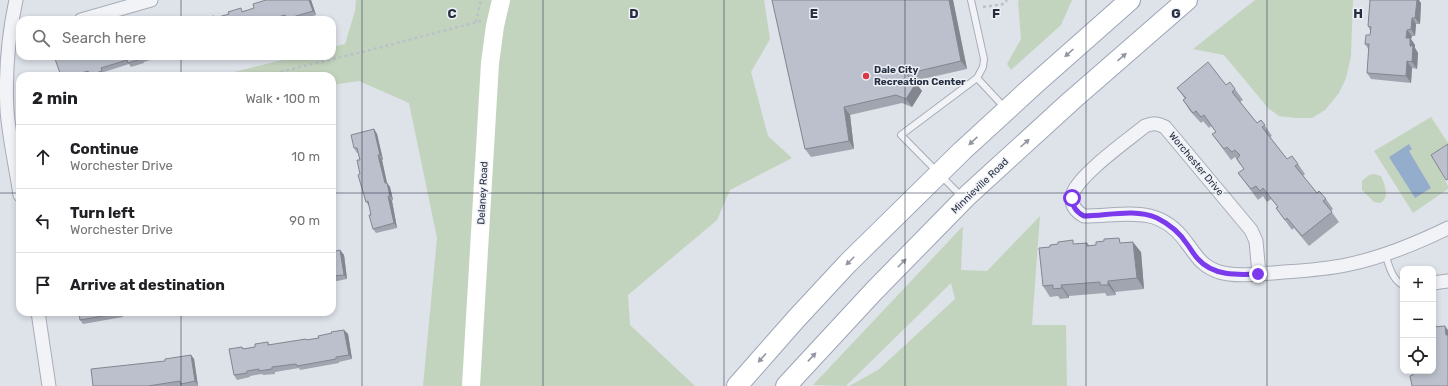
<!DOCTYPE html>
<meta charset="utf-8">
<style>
body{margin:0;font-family:Rubik,sans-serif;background:#f2f2f2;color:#202124}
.controls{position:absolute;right:12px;bottom:12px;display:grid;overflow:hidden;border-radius:8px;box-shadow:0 2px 6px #0003}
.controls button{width:36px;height:36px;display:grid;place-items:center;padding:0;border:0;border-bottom:1px solid #e0e0e0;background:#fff;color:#202124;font:20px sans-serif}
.stop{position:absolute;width:12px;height:12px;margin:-9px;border:3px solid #7c3aed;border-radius:50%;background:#fff}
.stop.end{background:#7c3aed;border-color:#fff;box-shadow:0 1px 4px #0008}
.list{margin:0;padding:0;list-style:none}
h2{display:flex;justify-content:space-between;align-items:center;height:52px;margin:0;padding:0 16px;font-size:17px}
h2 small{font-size:13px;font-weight:400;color:#757577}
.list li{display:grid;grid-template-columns:26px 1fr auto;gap:12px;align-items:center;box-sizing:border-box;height:64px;padding:0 16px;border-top:1px solid #e0e0e0}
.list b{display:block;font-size:15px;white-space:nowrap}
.list p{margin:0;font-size:13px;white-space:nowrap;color:#757577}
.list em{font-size:13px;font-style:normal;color:#757577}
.icon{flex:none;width:22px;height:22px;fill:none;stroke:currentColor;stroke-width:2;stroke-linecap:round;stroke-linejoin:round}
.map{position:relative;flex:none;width:1448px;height:386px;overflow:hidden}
.search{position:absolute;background:#fff;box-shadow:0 2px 6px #0003;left:16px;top:16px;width:320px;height:44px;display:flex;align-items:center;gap:10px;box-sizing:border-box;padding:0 14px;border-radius:12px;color:#757577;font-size:15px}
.panel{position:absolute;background:#fff;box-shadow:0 2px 6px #0003;left:16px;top:72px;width:320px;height:244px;border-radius:12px}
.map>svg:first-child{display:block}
.green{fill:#c3d4be}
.water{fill:#95adcd}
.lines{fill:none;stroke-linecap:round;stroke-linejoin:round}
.lane-casing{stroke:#a7acb7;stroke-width:8}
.street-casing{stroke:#a7acb7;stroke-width:15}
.primary-casing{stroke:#9ca5b6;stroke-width:22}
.path{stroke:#bcc0c8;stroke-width:2.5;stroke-dasharray:3 3;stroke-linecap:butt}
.lane{stroke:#f1f3f7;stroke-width:6}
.street{stroke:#f1f3f7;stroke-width:13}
.secondary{stroke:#fff;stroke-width:18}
.primary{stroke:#fff;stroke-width:20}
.wall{fill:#a1a5af}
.shaded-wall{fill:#83868f}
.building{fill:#bbc0cc;stroke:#83868f}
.oneway{fill:#9296a0}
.route{stroke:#7c3aed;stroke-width:5}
.grid{fill:none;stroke:#262e41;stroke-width:1;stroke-opacity:0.55}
.poi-dot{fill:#da3747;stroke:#eef1f6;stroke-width:1.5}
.labels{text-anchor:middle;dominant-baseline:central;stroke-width:3;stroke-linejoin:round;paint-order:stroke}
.poi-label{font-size:10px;font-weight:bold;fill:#262e41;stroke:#eef1f6;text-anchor:start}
.street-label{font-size:10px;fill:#262e41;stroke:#eef1f6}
.grid-label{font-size:13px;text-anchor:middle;font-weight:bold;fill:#262e41;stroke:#eef1f6;stroke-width:3;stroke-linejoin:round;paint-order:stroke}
</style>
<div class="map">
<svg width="1448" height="386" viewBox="0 0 1448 386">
<rect width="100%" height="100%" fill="#dee2e9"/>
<path class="green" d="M 356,0 L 764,0 L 770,39 L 751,72 L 768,136 L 792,158 L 730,190 L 717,220 L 628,295 L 630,325 L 695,386 L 423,386 L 437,238 L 409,103 L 359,81 L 332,85 L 332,76 L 218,76 L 298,56 L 332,56 L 332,47 L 345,44 L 355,11 Z
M 1019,0 L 1072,0 L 1061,25 L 1011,70 L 1007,64 L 1021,39 L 1018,2 Z
M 1255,0 L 1353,0 L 1351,56 L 1346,78 L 1339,93 L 1325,110 L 1312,118 L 1295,118 L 1279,116 L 1268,108 L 1224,55 L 1193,49 Z
M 1431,117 L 1448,143 L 1448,150 L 1434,159 L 1448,186 L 1448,189 L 1413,213 L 1374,151 Z
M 1374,174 L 1381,176 C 1385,185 1390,198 1380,203 L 1374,202 L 1362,190 L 1362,181 L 1369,175 Z
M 1040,216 L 1032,325 L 1066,325 L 1067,386 L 849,386 L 878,370 L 955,299 L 951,283 L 846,386 L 813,385 L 963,226 L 961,270 L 987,271 Z"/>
<path class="water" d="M 1409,144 L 1412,149 L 1409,151 L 1431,188 L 1415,198 L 1389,157 Z"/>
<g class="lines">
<g class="lane-casing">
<path id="lane" d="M 971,0 L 984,59 L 983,67 L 977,78
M 962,197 L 901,135 L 977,78 L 1005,108
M 1385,254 C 1389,265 1392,280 1403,285"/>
</g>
<g class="street-casing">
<path id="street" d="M 16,0 C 8,37 5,72 7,110 C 9,138 16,167 20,195
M 81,20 L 151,0
M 1259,274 L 1256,241 L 1251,230 L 1165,127 C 1157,123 1153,123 1145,126 C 1128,140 1080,174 1073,193 C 1070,204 1075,211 1084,216 C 1124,216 1158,203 1186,242 C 1197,256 1201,266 1219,272 C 1236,277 1256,274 1273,273 C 1297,271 1322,270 1346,265 C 1381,258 1415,244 1448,228
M 1433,283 L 1448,281
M 38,312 L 49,386"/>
</g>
<g class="primary-casing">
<path id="primary" d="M 737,386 L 796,319 L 848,263 L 962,151 L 1035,84 L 1130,0
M 786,386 L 874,291 L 968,195 L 1071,101 L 1187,0"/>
</g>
<path class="path" d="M 983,7 L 1004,4 L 1007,0
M 476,22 L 481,0
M 263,76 L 370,50 L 481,21"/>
<use href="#lane" class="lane"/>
<use href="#street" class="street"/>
<path class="secondary" d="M 471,386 L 490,63 L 495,26 L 501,0"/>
<use href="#primary" class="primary"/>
</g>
<path class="wall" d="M 311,0 L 316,15 L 301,20 L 202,20 L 214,16 L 216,18 L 243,11 Z
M 772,0 L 953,0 L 967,69 L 914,81 L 922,91 L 912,107 L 902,103 L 850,115 L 854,149 L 811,157 L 805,149 Z
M 1369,0 L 1417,0 L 1421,3 L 1420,24 L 1416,24 L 1415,36 L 1412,36 L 1411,39 L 1415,45 L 1415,48 L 1418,53 L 1417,69 L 1412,68 L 1411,83 L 1371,79 L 1367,73 L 1369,50 L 1365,44 L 1370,35 L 1370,30 L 1368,26 L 1370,1 Z
M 73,56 L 156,56 L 157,58 L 144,62 L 144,63 L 131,67 L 129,64 L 104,72 L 105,76 L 61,76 L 70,57 Z
M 1226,85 L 1235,89 L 1243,100 L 1240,102 L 1257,123 L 1261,120 L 1272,136 L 1270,137 L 1287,159 L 1298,164 L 1305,174 L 1303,176 L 1317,193 L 1326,199 L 1333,209 L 1331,211 L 1339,222 L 1309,246 L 1294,228 L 1292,230 L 1276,208 L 1278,207 L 1271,199 L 1267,202 L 1263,196 L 1258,200 L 1238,173 L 1244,169 L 1239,163 L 1235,157 L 1231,160 L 1220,145 L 1212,134 L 1216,132 L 1211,126 L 1209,128 L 1203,121 L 1201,123 L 1190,111 L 1183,100 L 1185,99 L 1177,88 Z
M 374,129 L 377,134 L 383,160 L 382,160 L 387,183 L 390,187 L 393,200 L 392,201 L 397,228 L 376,233 L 373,229 L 371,215 L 369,206 L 366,202 L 360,174 L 360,160 L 358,153 L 357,153 L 354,148 Z
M 1104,241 L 1122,243 L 1141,252 L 1144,289 L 1115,292 L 1116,295 L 1107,296 L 1105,293 L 1069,296 L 1069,298 L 1060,299 L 1058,296 L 1050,297 L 1043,286 L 1075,244 L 1087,243 L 1089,245 L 1096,245 Z
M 340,250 L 344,255 L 347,279 L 332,282 L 332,252 Z
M 79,312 L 143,312 L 123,316 L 123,317 L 83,324 L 80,320 Z
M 344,330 L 348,334 L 352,359 L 339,362 L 339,363 L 300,370 L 299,368 L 275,372 L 275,374 L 263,375 L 262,374 L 250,376 L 250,377 L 237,380 L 234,375 L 242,347 L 244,349 L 255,347 L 268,342 L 269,345 L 306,340 L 319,338 Z
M 191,355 L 194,359 L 198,386 L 93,386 L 165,361 Z"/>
<path class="shaded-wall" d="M 309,0 L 311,0 L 316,15 L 313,11 Z
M 949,0 L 953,0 L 967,69 L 961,61 Z
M 1417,0 L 1419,0 L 1421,3 L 1420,24 L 1415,18 Z
M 1412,18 L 1416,24 L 1415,36 L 1411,29 Z
M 1407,30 L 1412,36 L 1411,39 L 1415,45 L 1415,48 L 1418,53 L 1417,69 L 1412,62 L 1410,46 L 1406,38 Z
M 1407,61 L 1412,68 L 1411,83 L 1406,76 Z
M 916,83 L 922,91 L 912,107 L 906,99 Z
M 844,107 L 850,115 L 854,149 L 849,141 Z
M 374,129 L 377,134 L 383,160 L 380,155 Z
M 378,155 L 382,160 L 387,183 L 390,187 L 393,200 L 390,196 L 385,183 Z
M 388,196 L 392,201 L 397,228 L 394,223 Z
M 1133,242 L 1141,252 L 1144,289 L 1137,278 Z
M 340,250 L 344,255 L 347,279 L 344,275 Z
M 1108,281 L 1115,292 L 1116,295 L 1108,285 Z
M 1061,285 L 1069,296 L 1069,298 L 1062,288 Z
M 1445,326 L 1448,330 L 1448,338 L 1446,335 Z
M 344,330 L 348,334 L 352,359 L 349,355 Z
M 191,355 L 194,359 L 198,386 L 195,381 Z"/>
<path class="building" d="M 266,0 L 309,0 L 313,11 L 286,19 L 285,15 L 268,20 L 202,20 L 202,19 L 214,16 L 215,18 L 229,14 L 228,12 L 241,8 L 242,12 L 254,8 L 253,4 Z
M 772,0 L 949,0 L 961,61 L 906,74 L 916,83 L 906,99 L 896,95 L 844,107 L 849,141 L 805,149 Z
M 1370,0 L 1417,0 L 1415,18 L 1412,18 L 1411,29 L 1407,30 L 1406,38 L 1410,38 L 1410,46 L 1413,46 L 1412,62 L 1407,61 L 1406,76 L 1367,73 L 1369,44 L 1365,44 L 1366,35 L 1370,35 L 1371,27 L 1368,26 Z
M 65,56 L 69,56 L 70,57 L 73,56 L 146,56 L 140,58 L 141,59 L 128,63 L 127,60 L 101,68 L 102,71 L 90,75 L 88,71 L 72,76 L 61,76 L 55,59 Z
M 1208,62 L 1226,85 L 1230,82 L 1235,89 L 1232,92 L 1257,123 L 1261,120 L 1265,125 L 1262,127 L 1287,159 L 1292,156 L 1298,164 L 1295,166 L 1317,193 L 1319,191 L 1326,199 L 1323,201 L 1332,212 L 1302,236 L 1287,218 L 1285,220 L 1276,208 L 1278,207 L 1263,188 L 1260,191 L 1256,186 L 1251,189 L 1238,173 L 1244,169 L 1237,159 L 1240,155 L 1235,150 L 1232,152 L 1227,147 L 1224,149 L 1212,134 L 1216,132 L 1204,115 L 1201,117 L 1196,111 L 1193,113 L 1183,100 L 1186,98 L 1177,88 Z
M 374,129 L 380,155 L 378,155 L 385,183 L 387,183 L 390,196 L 388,196 L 394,223 L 373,229 L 369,215 L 371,215 L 368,201 L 366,202 L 358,175 L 360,174 L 357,160 L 360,160 L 357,148 L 354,148 L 351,135 Z
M 1448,144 L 1448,179 L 1446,180 L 1431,155 Z
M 1119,238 L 1120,243 L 1133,242 L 1137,278 L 1108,281 L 1108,285 L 1100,285 L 1100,282 L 1061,285 L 1062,288 L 1053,289 L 1053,285 L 1043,286 L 1039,248 L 1050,247 L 1050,245 L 1058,244 L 1058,242 L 1073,240 L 1073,244 L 1087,243 L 1087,246 L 1096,245 L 1096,242 L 1104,241 L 1104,239 Z
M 340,250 L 344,275 L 332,276 L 332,252 Z
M 79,312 L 120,312 L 120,313 L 80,320 Z
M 1445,326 L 1446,335 L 1448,335 L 1448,386 L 1412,386 L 1410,376 L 1413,375 L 1413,371 L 1433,371 L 1433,327 Z
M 344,330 L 349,355 L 336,357 L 336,359 L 297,366 L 296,364 L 272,367 L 272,369 L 259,371 L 259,369 L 247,371 L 247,373 L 234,375 L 229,349 L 242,347 L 243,349 L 255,347 L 255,344 L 268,342 L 268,345 L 306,339 L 306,340 L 319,338 L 318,336 L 332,333 L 331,332 Z
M 191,355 L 195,381 L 181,384 L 180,381 L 148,386 L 93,386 L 91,369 L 165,361 L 165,359 Z"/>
<defs><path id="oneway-solid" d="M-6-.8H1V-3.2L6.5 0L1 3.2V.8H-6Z"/></defs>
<g class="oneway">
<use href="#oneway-solid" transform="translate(1069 53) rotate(138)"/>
<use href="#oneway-solid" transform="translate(1122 57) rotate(-41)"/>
<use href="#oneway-solid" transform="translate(973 141) rotate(137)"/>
<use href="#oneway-solid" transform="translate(1025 143) rotate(-42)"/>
<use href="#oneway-solid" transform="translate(850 261) rotate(135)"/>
<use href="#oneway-solid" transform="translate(902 263) rotate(-45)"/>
<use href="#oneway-solid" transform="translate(812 357) rotate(-47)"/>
<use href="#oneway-solid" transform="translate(762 358) rotate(132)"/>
</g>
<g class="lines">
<path class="route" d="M 1072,198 C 1072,207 1076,212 1084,216 C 1107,216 1134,208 1157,218 C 1169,224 1180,233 1187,244 C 1191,249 1194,255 1198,259 C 1213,276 1237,275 1258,274"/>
</g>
<path class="grid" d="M 181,0 L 181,20M 362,0 L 362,386M 543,0 L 543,386M 724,0 L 724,386M 905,0 L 905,386M 1086,0 L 1086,386M 1267,0 L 1267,386M 181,56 L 181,76M 0,193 L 20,193M 332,193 L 1448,193M 181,312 L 181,386"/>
<circle class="poi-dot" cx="866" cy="76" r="4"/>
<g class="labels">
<g class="poi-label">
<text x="874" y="70">Dale City<tspan x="874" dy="12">Recreation Center</tspan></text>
</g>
<g class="street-label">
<text transform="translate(1196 164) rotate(50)">Worchester Drive</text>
<text transform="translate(980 186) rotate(-44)">Minnieville Road</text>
<text transform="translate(483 193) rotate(-87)">Delaney Road</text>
</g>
</g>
<g class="grid-label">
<text x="452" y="18">C</text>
<text x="634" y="18">D</text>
<text x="814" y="18">E</text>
<text x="996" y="18">F</text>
<text x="1176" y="18">G</text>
<text x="1358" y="18">H</text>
</g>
</svg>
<div class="controls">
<button>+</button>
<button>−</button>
<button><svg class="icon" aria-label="locate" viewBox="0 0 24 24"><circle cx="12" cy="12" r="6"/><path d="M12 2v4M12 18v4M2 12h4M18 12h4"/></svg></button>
</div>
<div class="stop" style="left:1072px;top:198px"></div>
<div class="stop end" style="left:1258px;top:274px"></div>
<div class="search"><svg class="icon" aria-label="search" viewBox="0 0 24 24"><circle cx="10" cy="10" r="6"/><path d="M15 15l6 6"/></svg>Search here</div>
<section class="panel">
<h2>2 min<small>Walk · 100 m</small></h2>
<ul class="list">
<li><svg class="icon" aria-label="ahead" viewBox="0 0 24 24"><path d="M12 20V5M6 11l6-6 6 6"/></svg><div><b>Continue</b><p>Worchester Drive</p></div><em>10 m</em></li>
<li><svg class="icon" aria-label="left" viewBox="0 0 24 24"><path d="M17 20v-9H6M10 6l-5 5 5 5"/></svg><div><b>Turn left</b><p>Worchester Drive</p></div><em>90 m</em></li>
<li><svg class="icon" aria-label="arrive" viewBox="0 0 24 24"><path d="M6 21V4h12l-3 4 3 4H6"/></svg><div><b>Arrive at destination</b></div></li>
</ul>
</section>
</div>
